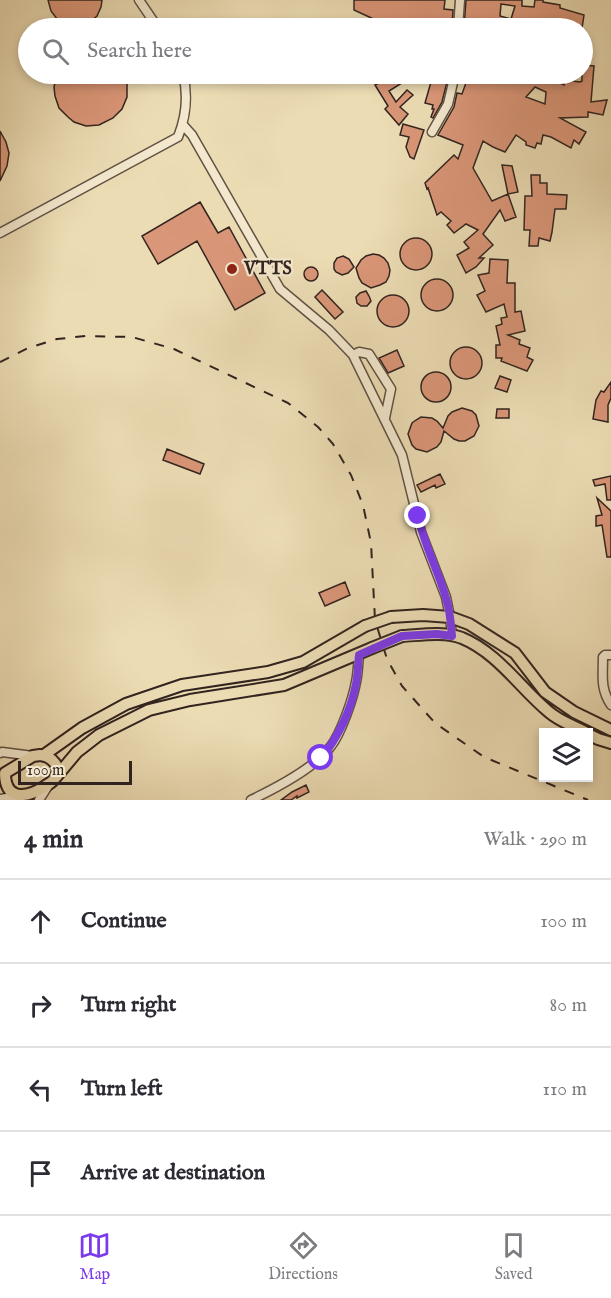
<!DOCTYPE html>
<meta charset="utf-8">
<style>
body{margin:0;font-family:"IM FELL English",serif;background:#f7f7f7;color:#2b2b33}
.controls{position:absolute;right:18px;bottom:18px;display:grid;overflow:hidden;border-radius:0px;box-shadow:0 3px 9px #0003}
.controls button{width:54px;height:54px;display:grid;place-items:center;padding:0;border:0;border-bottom:2px solid #e1e1e2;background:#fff;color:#2b2b33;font:30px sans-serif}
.scale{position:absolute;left:18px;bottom:15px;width:114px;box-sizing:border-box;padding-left:6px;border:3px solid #31241f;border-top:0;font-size:16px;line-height:21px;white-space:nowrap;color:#31241f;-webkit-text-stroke:4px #f3e8ce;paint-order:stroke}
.stop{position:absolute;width:18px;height:18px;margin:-14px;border:4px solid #7c3aed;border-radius:50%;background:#fff}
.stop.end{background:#7c3aed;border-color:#fff;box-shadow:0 2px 6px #0008}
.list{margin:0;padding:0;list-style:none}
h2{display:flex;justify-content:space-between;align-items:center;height:78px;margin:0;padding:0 24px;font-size:26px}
h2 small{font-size:20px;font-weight:400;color:#7c7c81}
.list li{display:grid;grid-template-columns:39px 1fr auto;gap:18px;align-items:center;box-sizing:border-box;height:84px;padding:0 24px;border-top:2px solid #e1e1e2}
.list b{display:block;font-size:22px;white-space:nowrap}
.list em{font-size:20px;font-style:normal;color:#7c7c81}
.icon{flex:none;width:33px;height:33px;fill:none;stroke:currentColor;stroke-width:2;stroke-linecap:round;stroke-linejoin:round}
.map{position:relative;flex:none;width:611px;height:800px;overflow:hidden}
.search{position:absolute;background:#fff;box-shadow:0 3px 9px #0003;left:18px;right:18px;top:18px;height:66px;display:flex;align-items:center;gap:15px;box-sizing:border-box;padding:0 21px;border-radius:33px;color:#7c7c81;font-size:22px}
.sheet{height:414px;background:#fff}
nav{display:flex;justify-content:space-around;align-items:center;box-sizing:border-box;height:84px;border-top:2px solid #e1e1e2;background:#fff;font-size:16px;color:#7c7c81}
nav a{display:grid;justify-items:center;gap:3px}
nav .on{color:#7c3aed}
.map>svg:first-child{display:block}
.building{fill:#da9678;stroke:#31241f;stroke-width:1.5;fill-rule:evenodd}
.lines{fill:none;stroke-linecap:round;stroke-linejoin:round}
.minor-casing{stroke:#605244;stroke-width:11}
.major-casing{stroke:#31241f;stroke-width:14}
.minor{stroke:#f3e8ce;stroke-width:8}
.major{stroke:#ecdcb4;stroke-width:10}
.rail{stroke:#31241f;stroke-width:2;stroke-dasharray:10 10;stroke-linecap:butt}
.major-bridge-casing{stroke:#31241f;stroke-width:14;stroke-linecap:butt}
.major-bridge{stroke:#ecdcb4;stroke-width:10}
.route{stroke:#7c3aed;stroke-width:8}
.poi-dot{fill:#8f2418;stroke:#f3e8ce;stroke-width:2}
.labels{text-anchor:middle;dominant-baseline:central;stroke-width:4.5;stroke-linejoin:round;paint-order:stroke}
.poi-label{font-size:18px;font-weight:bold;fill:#31241f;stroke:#f3e8ce;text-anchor:start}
</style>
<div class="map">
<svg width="611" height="800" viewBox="0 0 611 800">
<rect width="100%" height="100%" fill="#ecdcb4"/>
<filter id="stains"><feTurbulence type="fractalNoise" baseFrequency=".00333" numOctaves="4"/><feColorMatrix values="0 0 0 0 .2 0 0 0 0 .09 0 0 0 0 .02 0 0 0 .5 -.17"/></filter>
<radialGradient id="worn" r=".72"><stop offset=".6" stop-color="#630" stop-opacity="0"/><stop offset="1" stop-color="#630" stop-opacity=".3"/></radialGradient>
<path class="building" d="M 48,0 L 102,0 L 101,7 L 97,16 L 90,22 L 83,25 L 74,26 L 65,24 L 57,19 L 51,11 Z
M 354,0 L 445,0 L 444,9 L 453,10 L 452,28 L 379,28 L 380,22 L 354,10 Z
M 466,0 L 522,0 L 522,6 L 534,7 L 535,0 L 543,0 L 543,2 L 560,5 L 560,8 L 584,15 L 582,28 L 551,28 L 536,25 L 535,28 L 464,28 ZM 501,4 L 515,6 L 511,19 L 500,16 Z
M 582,65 L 594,66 L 591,102 L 607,100 L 603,115 L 588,112 L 588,117 L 560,118 L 586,132 L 579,144 L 574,140 L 571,148 L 551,137 L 543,135 L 541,144 L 537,143 L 535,148 L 526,145 L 526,142 L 516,135 L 505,152 L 493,147 L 483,141 L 473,168 L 492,201 L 508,194 L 516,217 L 505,221 L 500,210 L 483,234 L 493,245 L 479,258 L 484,258 L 476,267 L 466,273 L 457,255 L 469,248 L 464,242 L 478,230 L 466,224 L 454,233 L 447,225 L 451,221 L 441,212 L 437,215 L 428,188 L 427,189 L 425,183 L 454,155 L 458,159 L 463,145 L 438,135 L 454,107 L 457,93 L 462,94 L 467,80 L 461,78 L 461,74 L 479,74 L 488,78 L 490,74 L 550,74 L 549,78 L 564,85 L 565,80 L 580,82 L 582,81 ZM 535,87 L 546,92 L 545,104 L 526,97 Z
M 57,74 L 124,74 L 127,84 L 127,97 L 122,109 L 113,118 L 99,125 L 86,126 L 74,122 L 68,117 L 59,108 L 55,96 L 54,87 Z
M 377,74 L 416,74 L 389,91 L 396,102 L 407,90 L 413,95 L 400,107 L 408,114 L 399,125 L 385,109 L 388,106 L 375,85 L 381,82 Z
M 443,74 L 449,74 L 442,102 L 433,118 L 431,117 L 434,109 L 432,109 L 433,105 L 425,103 L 431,82 L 428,81 L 429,75 L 443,78 Z
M 403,124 L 424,130 L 414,159 L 410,157 L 406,147 L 409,137 L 400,135 Z
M 0,131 L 6,142 L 9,153 L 7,166 L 0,181 Z
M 502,165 L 512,166 L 518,192 L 508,194 Z
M 531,175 L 540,175 L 540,183 L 547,183 L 547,194 L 567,195 L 566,209 L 555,209 L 552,232 L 550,241 L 539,238 L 538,246 L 529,246 L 530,230 L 524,230 L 525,196 L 532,196 Z
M 200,202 L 218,233 L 229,227 L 265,293 L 235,310 L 197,241 L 158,264 L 142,236 Z
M400 254a16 16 0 1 1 32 0a16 16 0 1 1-32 0Z
M 373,254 L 379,255 L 384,258 L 388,263 L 390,270 L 389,276 L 386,282 L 380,285 L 371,288 L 362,283 L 359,278 L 356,268 L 361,260 L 366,256 Z
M 343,256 L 349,259 L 354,267 L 348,273 L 342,275 L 336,272 L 334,269 L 334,263 L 337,258 Z
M 490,259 L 508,260 L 507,283 L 515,283 L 515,312 L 521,311 L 525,331 L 508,335 L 520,340 L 519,344 L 530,348 L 527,357 L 533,360 L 527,371 L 501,361 L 502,358 L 496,358 L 496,345 L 500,345 L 496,326 L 502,324 L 501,318 L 507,317 L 504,304 L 486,312 L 477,295 L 485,291 L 478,275 L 489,273 Z
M304 274a7 7 0 1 1 14 0a7 7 0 1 1-14 0Z
M421 295a16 16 0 1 1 32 0a16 16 0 1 1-32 0Z
M 322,290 L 343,312 L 335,319 L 315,297 Z
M 366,291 L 369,296 L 371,301 L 367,306 L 361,306 L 357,303 L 356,297 L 360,293 Z
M377 311a16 16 0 1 1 32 0a16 16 0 1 1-32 0Z
M450 363a16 16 0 1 1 32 0a16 16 0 1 1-32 0Z
M 397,350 L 404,366 L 388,373 L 379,358 Z
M421 387a15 15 0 1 1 30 0a15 15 0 1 1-30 0Z
M 500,376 L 511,380 L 507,392 L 495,388 Z
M 611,382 L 611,398 L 608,405 L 608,422 L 593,419 L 596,400 L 601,391 L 604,392 Z
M 462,408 L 472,411 L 476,415 L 479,426 L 474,436 L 465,441 L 459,441 L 454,439 L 444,431 L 441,442 L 437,447 L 427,452 L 416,449 L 412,445 L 408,434 L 412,423 L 416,420 L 421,417 L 432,418 L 437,421 L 443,428 L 448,416 L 452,412 Z
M 497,409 L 509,409 L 509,418 L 496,418 Z
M 167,449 L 204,464 L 200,474 L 163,460 Z
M 440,474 L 445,484 L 436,488 L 435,485 L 421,492 L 417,485 Z
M 611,476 L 611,500 L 607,500 L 605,484 L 595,486 L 593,480 Z
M 597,498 L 611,511 L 611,557 L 607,557 L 602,525 L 596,526 L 596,516 L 602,515 Z
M 345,582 L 350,595 L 325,606 L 319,593 Z
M 306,785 L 309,792 L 297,798 L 297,796 L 291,800 L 281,800 L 292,792 Z"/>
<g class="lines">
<g class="minor-casing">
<path id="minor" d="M 139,0 L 158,28
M 458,28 L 460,0
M 183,125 L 192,135 L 280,289 L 329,330 L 353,355 L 402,455 L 421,532 L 446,597 L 450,617 L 452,636
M 432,132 L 448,104 L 455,74
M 0,233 L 178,137 C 186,117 188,94 183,74
M 353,355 L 359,352 L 369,354 L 391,389 L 385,418
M 611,655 L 605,655 L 603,657 C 603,675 600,689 611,705
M 0,753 L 2,752 L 33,756
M 0,799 L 18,796
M 39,800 L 48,786
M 251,800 C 274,789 316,767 331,746 C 341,733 353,699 356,682 C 358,673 358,664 359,655"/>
</g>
<g class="major-casing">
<path id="major" d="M 391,617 L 423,615 L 450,617 L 469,624 L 515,653 L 545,692 L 574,712 L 611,730
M 402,636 C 421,635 444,631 462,638 C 498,653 520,688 549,712 C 559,721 574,726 585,732
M 588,734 L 598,739 L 611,743
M 40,755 C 51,756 63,767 55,778 C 53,782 48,784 44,787 C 25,799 5,800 5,773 L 33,756 Z
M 44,755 L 82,728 L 126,704 L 182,685 L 268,672 L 303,662 L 365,626
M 56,777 L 77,752 L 99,735 L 149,710 L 190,700 L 284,685 L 372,648"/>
</g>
<use href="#minor" class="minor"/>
<use href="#major" class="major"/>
<path class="rail" d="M 0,362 L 28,348 L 57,339 L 86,336 L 132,337 L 174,349 L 288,403 L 318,427 L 333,444 L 351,475 L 363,505 L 371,543 L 375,620 L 387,659 L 402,686 L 435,723 L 484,757 L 588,800"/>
<g class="major-bridge-casing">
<path id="major-bridge" d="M 365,626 L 391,617
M 372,648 L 402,636"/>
</g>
<use href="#major-bridge" class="major-bridge"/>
</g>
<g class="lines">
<path class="route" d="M 321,758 C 338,738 351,710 356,684 C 358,674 358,664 359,655 L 402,636 L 437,634 L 452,636 C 451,623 450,610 446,598 C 438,570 424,545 418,516"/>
</g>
<circle class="poi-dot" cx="232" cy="269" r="6"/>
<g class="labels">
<g class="poi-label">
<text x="244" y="269">VTTS</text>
</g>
</g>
<rect width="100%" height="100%" filter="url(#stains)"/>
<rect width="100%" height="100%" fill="url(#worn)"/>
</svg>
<div class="controls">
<button><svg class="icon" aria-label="layers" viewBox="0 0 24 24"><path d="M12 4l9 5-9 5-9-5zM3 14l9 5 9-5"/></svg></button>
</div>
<div class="scale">100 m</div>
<div class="stop" style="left:321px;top:758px"></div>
<div class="stop end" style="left:418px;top:516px"></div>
<div class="search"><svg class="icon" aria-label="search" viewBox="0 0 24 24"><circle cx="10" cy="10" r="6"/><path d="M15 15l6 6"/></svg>Search here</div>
</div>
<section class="sheet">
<h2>4 min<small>Walk · 290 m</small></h2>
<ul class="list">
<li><svg class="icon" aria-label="ahead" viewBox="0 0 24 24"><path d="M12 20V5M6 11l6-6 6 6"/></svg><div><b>Continue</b></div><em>100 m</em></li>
<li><svg class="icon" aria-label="right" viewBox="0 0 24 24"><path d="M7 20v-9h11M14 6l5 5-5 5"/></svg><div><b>Turn right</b></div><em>80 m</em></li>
<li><svg class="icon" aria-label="left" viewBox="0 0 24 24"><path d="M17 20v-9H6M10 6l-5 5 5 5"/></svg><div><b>Turn left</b></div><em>110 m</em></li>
<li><svg class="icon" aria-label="arrive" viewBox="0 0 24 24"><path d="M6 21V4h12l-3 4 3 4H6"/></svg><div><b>Arrive at destination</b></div></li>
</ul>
</section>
<nav>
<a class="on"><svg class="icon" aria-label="map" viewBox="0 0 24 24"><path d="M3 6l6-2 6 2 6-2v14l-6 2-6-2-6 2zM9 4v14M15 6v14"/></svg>Map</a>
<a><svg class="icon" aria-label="directions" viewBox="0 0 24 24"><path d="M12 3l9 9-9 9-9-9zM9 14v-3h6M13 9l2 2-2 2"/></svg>Directions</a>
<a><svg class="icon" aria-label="saved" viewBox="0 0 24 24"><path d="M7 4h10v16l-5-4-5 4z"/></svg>Saved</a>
</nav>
